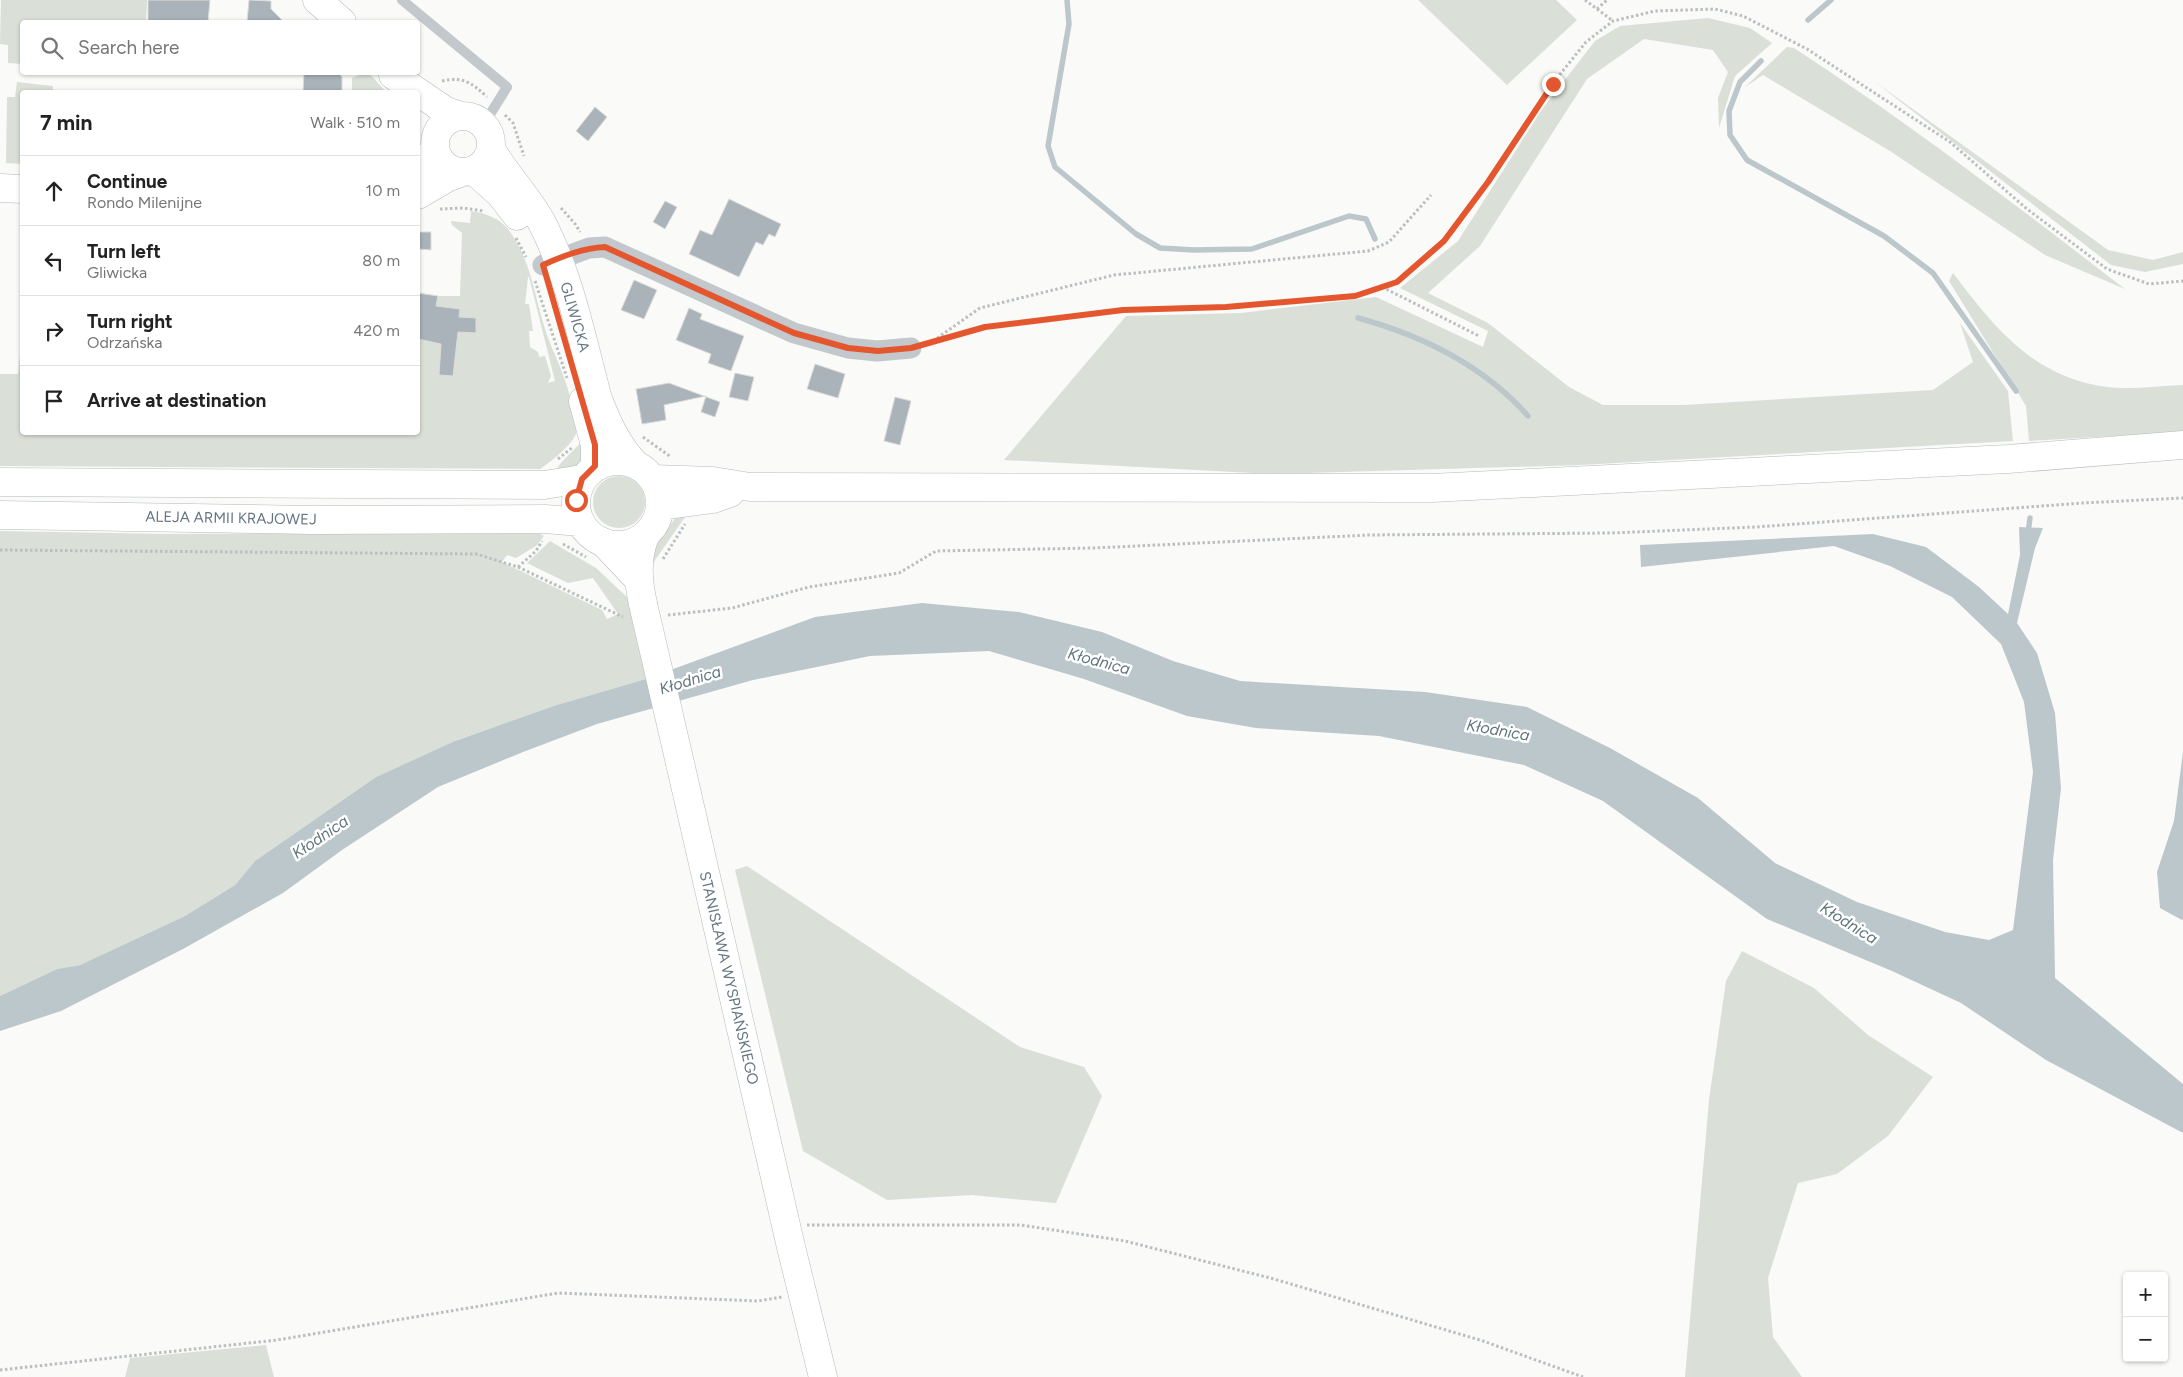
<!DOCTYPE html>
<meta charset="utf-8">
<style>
body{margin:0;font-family:Figtree,sans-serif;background:#f6f6f6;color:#222}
.controls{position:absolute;right:15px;bottom:15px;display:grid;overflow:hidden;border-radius:5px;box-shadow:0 1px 4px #0004}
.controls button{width:45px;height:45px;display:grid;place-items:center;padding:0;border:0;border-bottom:1px solid #e0e0e0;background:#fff;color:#222;font:25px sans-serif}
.stop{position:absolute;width:15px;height:15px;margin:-11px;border:4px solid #e4572e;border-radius:50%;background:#fff}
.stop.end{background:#e4572e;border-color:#fff;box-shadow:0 1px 5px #0008}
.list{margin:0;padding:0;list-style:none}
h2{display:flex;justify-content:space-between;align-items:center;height:65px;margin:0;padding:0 20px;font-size:21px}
h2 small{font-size:16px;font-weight:400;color:#767676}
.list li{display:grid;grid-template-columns:32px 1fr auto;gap:15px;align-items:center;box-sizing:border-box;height:70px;padding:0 20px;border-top:1px solid #e0e0e0}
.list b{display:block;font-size:19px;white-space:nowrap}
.list p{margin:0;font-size:16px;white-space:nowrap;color:#767676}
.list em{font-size:16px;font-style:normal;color:#767676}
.icon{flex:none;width:28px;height:28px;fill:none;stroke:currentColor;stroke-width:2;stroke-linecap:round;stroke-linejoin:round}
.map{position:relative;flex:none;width:2183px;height:1377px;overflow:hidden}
.search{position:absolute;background:#fff;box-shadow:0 1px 4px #0004;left:20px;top:20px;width:400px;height:55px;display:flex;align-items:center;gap:12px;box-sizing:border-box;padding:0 18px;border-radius:5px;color:#767676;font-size:19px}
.panel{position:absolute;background:#fff;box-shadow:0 1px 4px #0004;left:20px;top:90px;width:400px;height:345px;border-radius:5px}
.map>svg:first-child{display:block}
.green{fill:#dadfd7;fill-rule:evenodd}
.water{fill:#bbc7cb}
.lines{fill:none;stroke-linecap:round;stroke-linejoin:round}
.stream{stroke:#bbc7cb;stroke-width:5.5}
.building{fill:#aab3b9;stroke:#dcdcda}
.secondary-casing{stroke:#b3babf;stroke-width:29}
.primary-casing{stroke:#b5babe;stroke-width:29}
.path{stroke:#bbbfc2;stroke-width:3;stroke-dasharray:2.5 2.5;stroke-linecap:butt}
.service{stroke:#c3c8cc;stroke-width:10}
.minor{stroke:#c3c8cc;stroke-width:21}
.secondary{stroke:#fff;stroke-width:28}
.primary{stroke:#fff;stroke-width:28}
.secondary-bridge-casing{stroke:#b3babf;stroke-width:29;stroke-linecap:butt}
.secondary-bridge{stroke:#fff;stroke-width:28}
.route{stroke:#e4572e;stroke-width:6}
.labels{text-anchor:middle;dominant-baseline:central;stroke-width:5;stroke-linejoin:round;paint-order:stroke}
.street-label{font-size:15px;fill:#657683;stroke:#fff}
.water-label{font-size:16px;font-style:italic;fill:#60757c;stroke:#fff}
</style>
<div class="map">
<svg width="2183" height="1377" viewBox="0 0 2183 1377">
<rect width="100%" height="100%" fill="#fafaf8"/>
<path class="green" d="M 1,0 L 147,0 L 146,22 L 22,22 L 22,64 L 8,63 L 8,45 L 0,44 Z
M 1418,0 L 1556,0 L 1577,20 L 1507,85 Z
M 1708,18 L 1750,28 L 1772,43 L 1735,76 L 1719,128 L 1718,98 L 1728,72 L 1713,50 L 1644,39 L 1587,79 L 1480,246 L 1428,293 L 1488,323 L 1569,387 L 1603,405 L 1684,405 L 1933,390 L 1973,362 L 1960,323 L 2008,391 L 2013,441 L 1580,465 L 1273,474 L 1004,460 L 1126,316 L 1241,313 L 1376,297 L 1483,347 L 1488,331 L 1400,288 L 1458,241 L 1543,108 L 1595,41 L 1620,26 Z
M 1787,47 L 1794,48 C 1909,123 2017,206 2125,289 L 2045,255 L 1890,151 L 1763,75 L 1745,87 Z
M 364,73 L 369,73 L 386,92 L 352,92 L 352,78 Z
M 1874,81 L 2108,250 L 2153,260 L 2183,252 L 2183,264 L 2145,272 L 2111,265 Z
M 17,82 L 53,86 L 53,92 L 22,92 L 22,164 L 6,163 L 7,97 L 15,97 Z
M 471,211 C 485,213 499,218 508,229 C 535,264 535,309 552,348 C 563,372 573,401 577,427 C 579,441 550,462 540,469 L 0,466 L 0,374 L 18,374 L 21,345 L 22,432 L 418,432 L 418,339 L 429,341 L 438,296 L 460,296 L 462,233 L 452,225 L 451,221 L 470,223 ZM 528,277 L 529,277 L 555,381 L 548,383 L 551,376 L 545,356 L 539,357 L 538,352 L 530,347 L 529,331 L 533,331 L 529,304 L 525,304 Z
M 1953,273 C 1994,327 2034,378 2107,387 C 2131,390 2158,386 2183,385 L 2183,432 L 2029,441 L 2026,406 L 1949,281 Z
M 581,442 L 583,458 C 575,469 569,470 556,472 C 557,464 575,450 581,442 Z
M593 502a26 26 0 1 1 52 0a26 26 0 1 1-52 0Z
M 677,516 L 685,517 L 651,566 L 656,543 Z
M 0,531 L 168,534 L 536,532 L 544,536 L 536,546 L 516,558 L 507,555 L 502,562 L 602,610 L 607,619 L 618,614 L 593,578 L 568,583 L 527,563 L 550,541 L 596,568 L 627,597 L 646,679 L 564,703 L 460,739 L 376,777 L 255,861 L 235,885 L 185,916 L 80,965 L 57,969 L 0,996 Z
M 747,866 L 1020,1047 L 1084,1067 L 1102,1096 L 1056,1203 L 972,1195 L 887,1200 L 803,1151 L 735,870 Z
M 1742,951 L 1814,988 L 1868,1035 L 1933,1077 L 1888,1136 L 1837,1174 L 1798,1183 L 1768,1278 L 1773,1337 L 1802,1377 L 1685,1377 L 1709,1100 L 1726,981 Z
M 266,1345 L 274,1377 L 125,1377 L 130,1358 Z"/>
<path class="water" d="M 2019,527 L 2043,528 L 2035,548 L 2017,623 L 2037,653 L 2055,713 L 2061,788 L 2053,860 L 2055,978 L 2183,1084 L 2183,1133 L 2046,1060 L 1961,1003 L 1892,971 L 1767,919 L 1603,801 L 1524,765 L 1379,736 L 1256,728 L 1187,716 L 1084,679 L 989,651 L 870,656 L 753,680 L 597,724 L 523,752 L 438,787 L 342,850 L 283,893 L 183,949 L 61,1011 L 0,1031 L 0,996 L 57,969 L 80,965 L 185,916 L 235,885 L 255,861 L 376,777 L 455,741 L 557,705 L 646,679 L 815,617 L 922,603 L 1019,612 L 1102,632 L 1173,661 L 1240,681 L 1425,692 L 1527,707 L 1610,748 L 1698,798 L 1775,863 L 1857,902 L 1945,932 L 1989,940 L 2013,930 L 2033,772 L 2024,702 L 2001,644 L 1952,597 L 1890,566 L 1834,546 L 1641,567 L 1640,545 L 1873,534 L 1926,547 L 1979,587 L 2008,614 L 2020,555 Z
M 2183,752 L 2183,919 L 2182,920 L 2160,908 L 2157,872 L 2174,821 Z"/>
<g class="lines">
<path class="stream" d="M 1067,0 L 1069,24 L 1048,146 L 1055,167 L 1136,234 L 1160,248 L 1194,250 L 1252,249 L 1349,216 L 1366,219 L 1375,239
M 1808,20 L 1831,0
M 1761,61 L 1740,82 L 1729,111 L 1730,135 L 1747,160 L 1884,236 L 1933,273 L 2016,391
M 1358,318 C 1424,336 1483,365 1528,416
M 2028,533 L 2030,518"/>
</g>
<path class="building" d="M 148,0 L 210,0 L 208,22 L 148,22 Z
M 249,0 L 271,1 L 271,9 L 284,22 L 247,22 Z
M 304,72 L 338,72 L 342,77 L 342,92 L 303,92 Z
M 595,107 L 607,117 L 588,141 L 576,131 Z
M 729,199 L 781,224 L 775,237 L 769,234 L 763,245 L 756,242 L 739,277 L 689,254 L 700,230 L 712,235 Z
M 665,201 L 677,207 L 665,229 L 653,222 Z
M 418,232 L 431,232 L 431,250 L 418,249 Z
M 634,280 L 657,290 L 644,319 L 621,310 Z
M 418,293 L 438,296 L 436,306 L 460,309 L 459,317 L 476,318 L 476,333 L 458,332 L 453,376 L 439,375 L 441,344 L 418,339 Z
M 689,308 L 702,314 L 700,319 L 744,336 L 731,371 L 708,363 L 711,354 L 676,340 Z
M 815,364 L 845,374 L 838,398 L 807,389 Z
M 735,373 L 754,377 L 748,401 L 729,397 Z
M 669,383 L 720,402 L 715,417 L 701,412 L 706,396 L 664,405 L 666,420 L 642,424 L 636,389 Z
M 895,397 L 911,401 L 900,445 L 884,441 Z"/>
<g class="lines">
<g class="secondary-casing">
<path id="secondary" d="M 317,0 L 342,22
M 393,75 L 446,111 L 458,115
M435 144a28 28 0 1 1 56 0a28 28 0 1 1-56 0Z
M 491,149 C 506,175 527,196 541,221 C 570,276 582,340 598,399 C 607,422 617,445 634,463
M 473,170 L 500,194 L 517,216
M 418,173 L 435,148
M 0,188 L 22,189
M 418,195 L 447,178 L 463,172
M 583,401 L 595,445 L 595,467
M 603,542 L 638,579
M 643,604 C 638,581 636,559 645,536
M 680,763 L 791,1247 L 823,1377"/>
</g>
<g class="primary-casing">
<path id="primary" d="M576 503a42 42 0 1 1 84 0a42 42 0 1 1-84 0Z
M 653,479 L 713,481 L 750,487 L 1432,488 L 2008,459 L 2183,445
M 0,482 L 544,485 L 582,479
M 661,506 L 713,499 L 730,493
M 0,515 L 312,520 L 545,519 L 581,522"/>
</g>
<path class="path" d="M 1585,0 L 1613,21
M 1597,9 L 1607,0
M 442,81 C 463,76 472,83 487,97
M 505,115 L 513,123 L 524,156
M 561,208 L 576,225 L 580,232
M 440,209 L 463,208 L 484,211
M 516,238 L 526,257
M 535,281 L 567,378
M 1382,287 L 1479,336
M 933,341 L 980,308 L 1114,275 L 1368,251 L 1389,242 L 1431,195
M 928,343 L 985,327 L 1123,310 L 1225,307 L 1355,296 L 1397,282 L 1445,241 L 1488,182 L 1553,83 L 1586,42 L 1613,21 L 1655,11 L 1715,9 L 1743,16 L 1807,49 L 1950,142 L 2027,209 L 2107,269 L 2149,284 L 2183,281
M 643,437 L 671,457
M 558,459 L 573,447
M 563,544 L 586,557
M 0,550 L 476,554 L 518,567 L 623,617
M 663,559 L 685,524
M 518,567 L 536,551 L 542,541
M 668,615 L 732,608 L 809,587 L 899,573 L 936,551 L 1094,548 L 1369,535 L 1611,533 L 1756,527 L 2083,503 L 2183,498
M 807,1225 L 1021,1225 L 1125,1241 L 1274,1279 L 1483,1341 L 1583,1377
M 0,1370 L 277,1340 L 558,1293 L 758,1301 L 782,1297"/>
<path class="service" d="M 402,0 L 507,87 L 484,124"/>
<path class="minor" d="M 543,265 L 589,248 L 605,247 L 794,333 L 848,348 L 877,351 L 911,348"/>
<use href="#secondary" class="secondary"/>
<use href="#primary" class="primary"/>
<g class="secondary-bridge-casing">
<path id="secondary-bridge" d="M 643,604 L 680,763"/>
</g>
<use href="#secondary-bridge" class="secondary-bridge"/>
</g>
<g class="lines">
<path class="route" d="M 576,500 L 582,479 L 595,466 L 595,445 L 543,265 C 563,256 583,248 605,247 L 794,333 L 848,348 L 878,351 L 911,348 L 985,327 L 1123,310 L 1226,307 L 1355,296 L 1397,282 L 1444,241 L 1488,182 L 1553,84"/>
</g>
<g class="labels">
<g class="street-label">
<text transform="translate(575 317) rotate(74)">GLIWICKA</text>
<text transform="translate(231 518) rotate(1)">ALEJA ARMII KRAJOWEJ</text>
<text transform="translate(729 978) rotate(77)">STANISŁAWA WYSPIAŃSKIEGO</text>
</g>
<g class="water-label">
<text transform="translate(1099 661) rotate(15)">Kłodnica</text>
<text transform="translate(690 680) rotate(-17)">Kłodnica</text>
<text transform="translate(1498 730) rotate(10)">Kłodnica</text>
<text transform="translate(320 837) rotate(-34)">Kłodnica</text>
<text transform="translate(1849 923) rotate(32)">Kłodnica</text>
</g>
</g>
</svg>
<div class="controls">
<button>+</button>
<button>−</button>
</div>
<div class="stop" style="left:576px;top:500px"></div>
<div class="stop end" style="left:1553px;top:84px"></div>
<div class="search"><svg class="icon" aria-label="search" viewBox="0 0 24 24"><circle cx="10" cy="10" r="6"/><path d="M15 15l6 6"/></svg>Search here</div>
<section class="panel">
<h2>7 min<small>Walk · 510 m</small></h2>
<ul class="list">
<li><svg class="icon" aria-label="ahead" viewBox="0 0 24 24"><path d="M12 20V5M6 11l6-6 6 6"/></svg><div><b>Continue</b><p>Rondo Milenijne</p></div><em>10 m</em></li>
<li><svg class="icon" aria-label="left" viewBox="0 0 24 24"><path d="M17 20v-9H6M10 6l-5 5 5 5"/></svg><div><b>Turn left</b><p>Gliwicka</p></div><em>80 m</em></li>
<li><svg class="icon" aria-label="right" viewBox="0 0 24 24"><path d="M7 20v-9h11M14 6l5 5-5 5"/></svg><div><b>Turn right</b><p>Odrzańska</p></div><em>420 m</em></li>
<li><svg class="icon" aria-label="arrive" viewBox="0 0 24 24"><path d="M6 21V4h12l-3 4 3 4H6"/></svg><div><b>Arrive at destination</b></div></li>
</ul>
</section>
</div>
